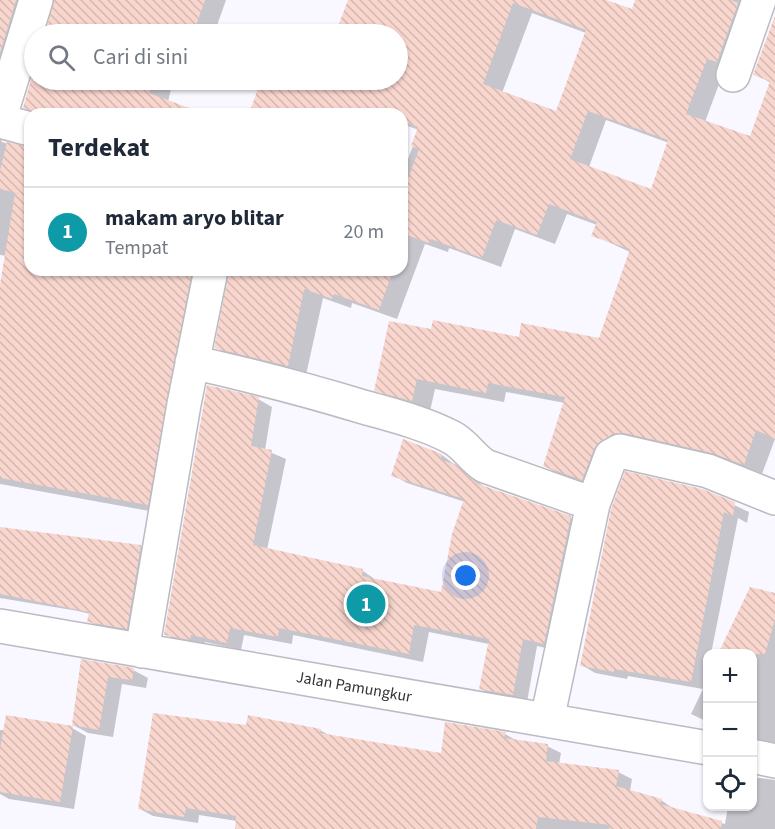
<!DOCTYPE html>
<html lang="id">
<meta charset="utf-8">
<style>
body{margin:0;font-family:"Source Sans 3",sans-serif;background:#f6f6f7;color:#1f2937}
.controls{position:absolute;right:18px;bottom:18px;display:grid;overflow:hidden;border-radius:12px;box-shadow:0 2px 4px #0004}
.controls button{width:54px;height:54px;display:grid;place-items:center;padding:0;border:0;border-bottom:2px solid #e0e1e3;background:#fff;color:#1f2937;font:30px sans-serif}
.you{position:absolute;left:466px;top:576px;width:21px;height:21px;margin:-15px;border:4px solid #fff;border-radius:50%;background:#1a73e8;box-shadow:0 0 0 9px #1a73e833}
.badge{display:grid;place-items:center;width:39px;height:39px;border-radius:50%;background:#894713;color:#fff;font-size:20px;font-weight:700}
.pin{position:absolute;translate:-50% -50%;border:3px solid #fff;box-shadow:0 2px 6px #0006}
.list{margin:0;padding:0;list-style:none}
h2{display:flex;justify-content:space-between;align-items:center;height:78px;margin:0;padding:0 24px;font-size:26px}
h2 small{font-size:20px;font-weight:400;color:#747a83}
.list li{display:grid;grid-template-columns:39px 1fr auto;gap:18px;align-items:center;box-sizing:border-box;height:90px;padding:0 24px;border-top:2px solid #e0e1e3}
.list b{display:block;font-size:22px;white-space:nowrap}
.list p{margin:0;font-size:20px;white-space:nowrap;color:#747a83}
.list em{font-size:20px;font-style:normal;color:#747a83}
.icon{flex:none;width:33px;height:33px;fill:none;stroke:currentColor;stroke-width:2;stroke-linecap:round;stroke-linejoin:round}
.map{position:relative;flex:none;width:775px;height:829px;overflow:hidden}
.search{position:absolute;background:#fff;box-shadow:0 2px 4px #0004;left:24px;top:24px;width:384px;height:66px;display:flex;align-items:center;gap:15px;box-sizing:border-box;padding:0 21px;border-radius:33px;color:#747a83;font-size:22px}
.panel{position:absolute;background:#fff;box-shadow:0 2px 4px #0004;left:24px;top:108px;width:384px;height:168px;border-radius:18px}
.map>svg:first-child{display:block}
.shadow{fill:#0003;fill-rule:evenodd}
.building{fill:url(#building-back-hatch);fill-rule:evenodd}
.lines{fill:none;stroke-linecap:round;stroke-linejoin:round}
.minor-casing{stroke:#bcbbc2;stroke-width:36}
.minor{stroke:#fff;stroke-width:33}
.labels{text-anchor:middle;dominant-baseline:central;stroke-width:6;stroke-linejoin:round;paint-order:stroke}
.street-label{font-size:16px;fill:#333335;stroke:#fff}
</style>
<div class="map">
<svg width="775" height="829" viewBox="0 0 775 829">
<defs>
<pattern id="building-back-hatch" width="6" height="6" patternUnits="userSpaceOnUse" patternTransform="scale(1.5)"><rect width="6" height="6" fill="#f8d6ce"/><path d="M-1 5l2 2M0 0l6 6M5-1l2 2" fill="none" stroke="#d5b8b2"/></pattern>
</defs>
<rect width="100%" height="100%" fill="#f9f7ff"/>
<path class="shadow" d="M 0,0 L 39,0 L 0,84 Z
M 56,0 L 226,0 L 214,34 L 47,34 Z
M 350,0 L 602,0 L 633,11 L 637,0 L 762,0 L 725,68 L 705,122 L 751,138 L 771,83 L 755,74 L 775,25 L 775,439 L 762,474 L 732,462 L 644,442 L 600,489 L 563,476 L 544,466 L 565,403 L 506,392 L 504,402 L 435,389 L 430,411 L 394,400 L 376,390 L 432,331 L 520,339 L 600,340 L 630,252 L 593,235 L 597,225 L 567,214 L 555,244 L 515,229 L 501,267 L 449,248 L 448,252 L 425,244 L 397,319 L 352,303 L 351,308 L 323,298 L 306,375 L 234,358 L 216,347 L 229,270 L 402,270 L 402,175 L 419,130 L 402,124 L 402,114 L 250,114 L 263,80 L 296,80 L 319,88 L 322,80 L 398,80 L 398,34 L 338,34 ZM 532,13 L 586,33 L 557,113 L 502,93 ZM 606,120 L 669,143 L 652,191 L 589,167 Z
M 34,74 L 34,80 L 173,80 L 168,102 L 201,114 L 107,114 L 30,87 Z
M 0,138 L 2,142 L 30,149 L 30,259 L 0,255 Z
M 115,270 L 214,270 L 166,514 L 0,484 L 0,297 Z
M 258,399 L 272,407 L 265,450 L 286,459 L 267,550 L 363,571 L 376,580 L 442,593 L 465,502 L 407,483 L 393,475 L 442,455 L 486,488 L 571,518 L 585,526 L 558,651 L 537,646 L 527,702 L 495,697 L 481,689 L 489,644 L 429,632 L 423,662 L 293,635 L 292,644 L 244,635 L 241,650 L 205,642 L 204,647 L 180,642 L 165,634 Z
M 702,490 L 749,512 L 747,523 L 738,518 L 711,654 L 708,654 L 708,722 L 691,714 L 703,689 L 628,676 L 627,679 L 595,673 L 582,665 Z
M 0,529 L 141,546 L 152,552 L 138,634 L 100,628 L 89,621 L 90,614 L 78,611 L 0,598 Z
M 775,595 L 775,745 L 752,748 L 752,654 Z
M 82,661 L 133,670 L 148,678 L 146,688 L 122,684 L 113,737 L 88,733 L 73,725 Z
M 247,726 L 320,730 L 332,737 L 442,755 L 505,734 L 519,742 L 547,746 L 561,753 L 559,764 L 618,772 L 632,779 L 630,791 L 661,800 L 674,809 L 725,824 L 728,806 L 752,806 L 752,777 L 775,780 L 775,829 L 236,829 L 237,821 L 199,815 L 198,823 L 153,816 L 140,809 Z
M 72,728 L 86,736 L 74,809 L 9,799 L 0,794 L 0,730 Z"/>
<path class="building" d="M 0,0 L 16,0 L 0,53 Z
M 54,0 L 205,0 L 193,34 L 45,34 Z
M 348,0 L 606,0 L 632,9 L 635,0 L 731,0 L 738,3 L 717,62 L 707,59 L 686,114 L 750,136 L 770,81 L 753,75 L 775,16 L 775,439 L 756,430 L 744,465 L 712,453 L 624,433 L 612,434 L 594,449 L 582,480 L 543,466 L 565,397 L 488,383 L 486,393 L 417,379 L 412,401 L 374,391 L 389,321 L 431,329 L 433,320 L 519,337 L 521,323 L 599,338 L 630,249 L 591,236 L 597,222 L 549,204 L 537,235 L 496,220 L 482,258 L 431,239 L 429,243 L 402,233 L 402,195 L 419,149 L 411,146 L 418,127 L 402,121 L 402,114 L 249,114 L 261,80 L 398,80 L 398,34 L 335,34 ZM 513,3 L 586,30 L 556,111 L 483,84 ZM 588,111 L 668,140 L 651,189 L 570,159 Z
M 34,69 L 34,80 L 153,80 L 149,93 L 197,111 L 197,114 L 40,114 L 23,108 Z
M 7,142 L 30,147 L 30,270 L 192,270 L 148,505 L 0,478 L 0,285 L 15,193 L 21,194 L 0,189 L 0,170 Z
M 229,270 L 393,270 L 379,310 L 334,294 L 332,299 L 304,289 L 288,366 L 214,348 Z
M 207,385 L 259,397 L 251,446 L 272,450 L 253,545 L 363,569 L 362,576 L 441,592 L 452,534 L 464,499 L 391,476 L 403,439 L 442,454 L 440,460 L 455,464 L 478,484 L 571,516 L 544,644 L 523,639 L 513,695 L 479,689 L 489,639 L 414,625 L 409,654 L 279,628 L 278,637 L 230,628 L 227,643 L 191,635 L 190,640 L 164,635 Z
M 625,471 L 702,489 L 735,502 L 733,516 L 724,512 L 691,682 L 614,669 L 614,672 L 580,666 L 611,509 Z
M 0,527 L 141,545 L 127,629 L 87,622 L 89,612 L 0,594 Z
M 750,587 L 775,593 L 775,619 L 765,654 L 718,654 Z
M 81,659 L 134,668 L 132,680 L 108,677 L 99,730 L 72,725 Z
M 153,713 L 246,725 L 248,715 L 321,729 L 320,733 L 441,753 L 445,722 L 506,732 L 504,738 L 548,744 L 546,761 L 619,770 L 616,786 L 662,799 L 660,804 L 722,821 L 721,829 L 609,829 L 610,825 L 538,817 L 536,829 L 235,829 L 236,816 L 186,808 L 184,817 L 138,809 Z
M 6,715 L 73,726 L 60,802 L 0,792 L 0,749 Z"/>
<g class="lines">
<g class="minor-casing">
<path id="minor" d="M 733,75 L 759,0
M 0,117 L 36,0
M 0,121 L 30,129
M 192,362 C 249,375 304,389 360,406 C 391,415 422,422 451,437 C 465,444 472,458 485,466 L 593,504
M 0,626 L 708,748
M 142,651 L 184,404 L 211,270
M 547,720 L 593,504 L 611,456 L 620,451 L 708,471 L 775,498
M 752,756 L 775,761"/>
</g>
<use href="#minor" class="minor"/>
</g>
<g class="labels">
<g class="street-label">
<text transform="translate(354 687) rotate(10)">Jalan Pamungkur</text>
</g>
</g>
</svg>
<div class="controls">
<button>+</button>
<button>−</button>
<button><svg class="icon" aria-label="locate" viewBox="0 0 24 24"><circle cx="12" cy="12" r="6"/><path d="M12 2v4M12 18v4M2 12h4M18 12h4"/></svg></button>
</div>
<div class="you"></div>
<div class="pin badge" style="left:366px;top:604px;background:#0f9aa8">1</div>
<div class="search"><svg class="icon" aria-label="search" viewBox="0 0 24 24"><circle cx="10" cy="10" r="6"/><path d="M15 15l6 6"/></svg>Cari di sini</div>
<section class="panel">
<h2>Terdekat<small></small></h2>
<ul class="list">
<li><span class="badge" style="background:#0f9aa8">1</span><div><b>makam aryo blitar</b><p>Tempat</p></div><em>20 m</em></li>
</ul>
</section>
</div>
